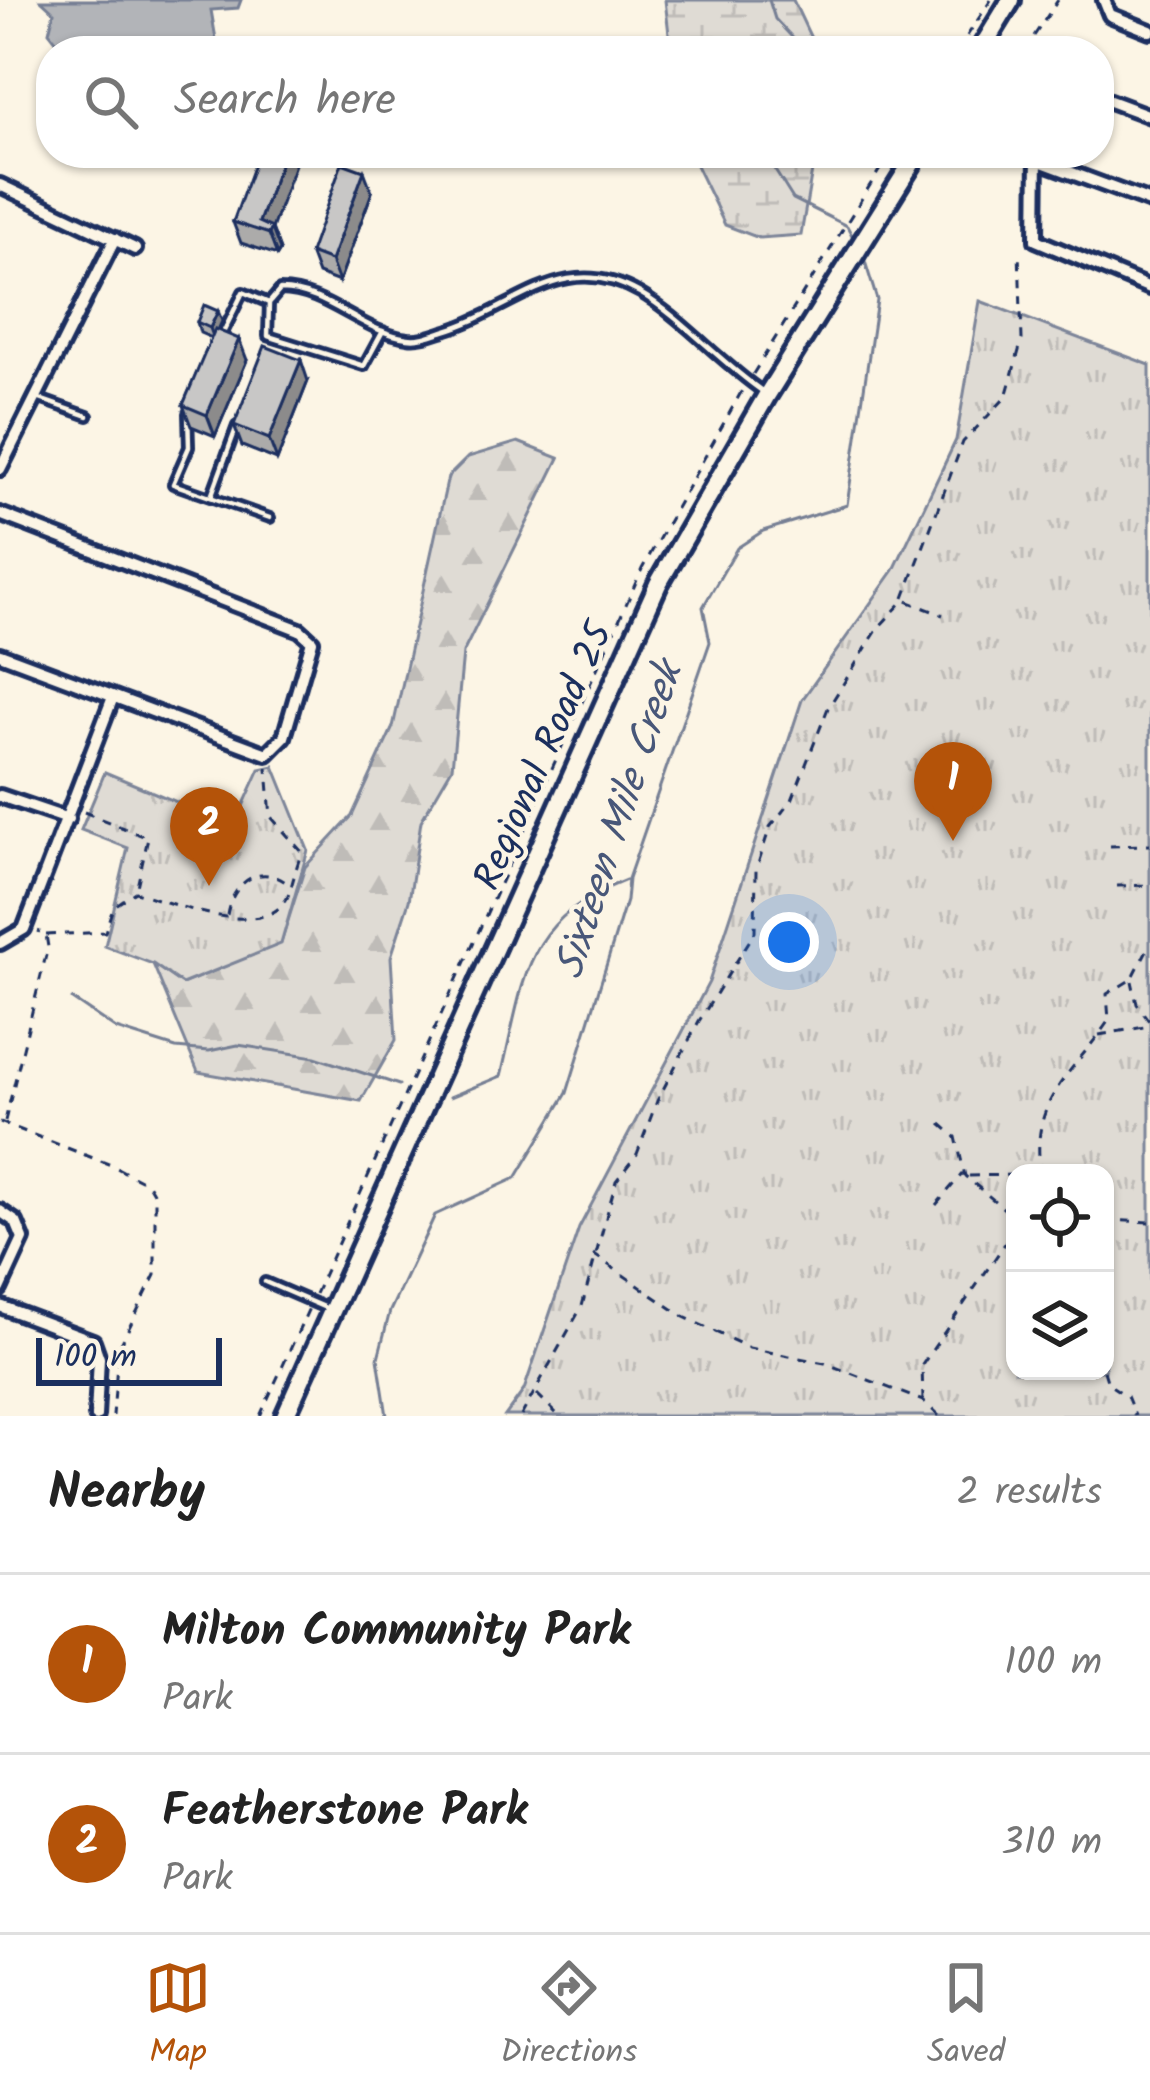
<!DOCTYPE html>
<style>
body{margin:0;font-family:Kalam,sans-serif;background:#f6f6f6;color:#222}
.controls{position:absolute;right:36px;bottom:36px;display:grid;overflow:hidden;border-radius:24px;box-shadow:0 3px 9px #0004}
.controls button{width:108px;height:108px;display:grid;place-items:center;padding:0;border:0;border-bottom:3px solid #e0e0e0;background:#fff;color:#222;font:60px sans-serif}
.scale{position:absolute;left:36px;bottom:30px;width:186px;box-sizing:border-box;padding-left:12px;border:6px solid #1b2f5e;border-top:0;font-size:33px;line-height:42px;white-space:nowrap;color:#1b2f5e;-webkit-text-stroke:9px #fcf5e5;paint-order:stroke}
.you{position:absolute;left:789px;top:942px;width:42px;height:42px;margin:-30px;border:9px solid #fff;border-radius:50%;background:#1a73e8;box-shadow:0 0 0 18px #1a73e833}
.badge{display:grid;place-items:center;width:78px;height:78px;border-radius:50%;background:#b45309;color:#fff;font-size:39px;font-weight:700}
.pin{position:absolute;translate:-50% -99px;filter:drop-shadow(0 3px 6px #0008)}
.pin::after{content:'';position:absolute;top:63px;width:42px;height:36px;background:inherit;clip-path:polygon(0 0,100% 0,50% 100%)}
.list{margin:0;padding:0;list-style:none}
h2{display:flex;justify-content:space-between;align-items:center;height:156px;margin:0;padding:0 48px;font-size:51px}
h2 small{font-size:39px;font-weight:400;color:#767676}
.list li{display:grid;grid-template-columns:78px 1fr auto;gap:36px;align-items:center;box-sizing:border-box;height:180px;padding:0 48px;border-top:3px solid #e0e0e0}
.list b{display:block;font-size:45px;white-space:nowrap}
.list p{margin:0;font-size:39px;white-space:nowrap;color:#767676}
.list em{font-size:39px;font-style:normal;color:#767676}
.icon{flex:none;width:66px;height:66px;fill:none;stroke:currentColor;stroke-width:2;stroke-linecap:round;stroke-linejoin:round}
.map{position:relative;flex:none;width:1150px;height:1416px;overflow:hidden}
.search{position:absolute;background:#fff;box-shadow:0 3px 9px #0004;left:36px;right:36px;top:36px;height:132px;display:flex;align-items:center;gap:30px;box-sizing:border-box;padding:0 42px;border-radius:48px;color:#767676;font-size:45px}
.sheet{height:516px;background:#fff}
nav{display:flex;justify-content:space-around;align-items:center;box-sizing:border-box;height:168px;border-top:3px solid #e0e0e0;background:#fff;font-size:33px;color:#767676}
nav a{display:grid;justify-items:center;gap:6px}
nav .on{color:#b45309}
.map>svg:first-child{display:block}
.forest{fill:url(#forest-firs);stroke:#7d8599;stroke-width:3}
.wetland{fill:url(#wetland-marsh);stroke:#7d8599;stroke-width:3}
.park{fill:url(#park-tufts);stroke:#7d8599;stroke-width:3;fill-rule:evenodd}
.water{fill:#b2b4b8;stroke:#767f94;stroke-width:3}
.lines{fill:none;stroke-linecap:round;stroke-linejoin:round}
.stream{stroke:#767f94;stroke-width:3}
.lane-casing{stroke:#1b2f5e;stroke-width:14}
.street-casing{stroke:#1b2f5e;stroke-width:20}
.primary-casing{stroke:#1b2f5e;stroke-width:26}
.path{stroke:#1b2f5e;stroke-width:3;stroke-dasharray:9 9;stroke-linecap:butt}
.lane{stroke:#fcf5e5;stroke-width:4.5}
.street{stroke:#fcf5e5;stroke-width:10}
.primary{stroke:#fcf5e5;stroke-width:16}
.wall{fill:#acabaa;stroke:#1b2f5e;stroke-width:3}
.shaded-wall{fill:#8c8b8b;stroke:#1b2f5e;stroke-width:3}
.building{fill:#c8c7c6;stroke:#1b2f5e;stroke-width:3}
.labels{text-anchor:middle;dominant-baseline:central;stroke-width:9;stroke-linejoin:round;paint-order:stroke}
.street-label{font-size:39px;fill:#1b2f5e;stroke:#fcf5e5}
.water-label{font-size:42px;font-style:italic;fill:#485779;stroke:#fcf5e5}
</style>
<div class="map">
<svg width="1150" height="1416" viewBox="0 0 1150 1416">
<defs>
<pattern id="forest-firs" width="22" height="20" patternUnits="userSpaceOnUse" patternTransform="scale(3)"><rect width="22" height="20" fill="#dfdbd4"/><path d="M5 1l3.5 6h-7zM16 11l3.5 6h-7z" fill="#bfbcb8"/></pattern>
<pattern id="wetland-marsh" width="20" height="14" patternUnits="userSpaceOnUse" patternTransform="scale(3)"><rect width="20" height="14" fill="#dfdbd4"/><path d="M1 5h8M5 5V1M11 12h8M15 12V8" fill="none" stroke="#bfbcb8"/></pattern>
<pattern id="park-tufts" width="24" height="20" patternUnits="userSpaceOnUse" patternTransform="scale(3)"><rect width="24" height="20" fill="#dfdbd4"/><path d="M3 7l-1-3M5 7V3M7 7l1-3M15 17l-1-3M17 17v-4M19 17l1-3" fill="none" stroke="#bfbcb8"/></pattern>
</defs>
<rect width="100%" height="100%" fill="#fcf5e5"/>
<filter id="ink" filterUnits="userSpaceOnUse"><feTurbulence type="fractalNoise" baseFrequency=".00833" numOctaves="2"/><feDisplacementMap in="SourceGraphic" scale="24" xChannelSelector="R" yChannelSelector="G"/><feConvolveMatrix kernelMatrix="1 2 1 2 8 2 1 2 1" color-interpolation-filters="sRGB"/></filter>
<g filter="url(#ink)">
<path class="forest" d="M 518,442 L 559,458 L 463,653 L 452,768 L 421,821 L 409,901 L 391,957 L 396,1040 L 361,1101 L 198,1072 L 153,964 L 182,984 L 281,943 L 305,867 L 352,816 L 393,727 L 448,477 L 468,457 Z"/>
<path class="wetland" d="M 665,0 L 793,0 L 817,51 L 671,51 Z
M 690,153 L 815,153 L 801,235 L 759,238 L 725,225 Z"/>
<path class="park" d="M 980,301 L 1150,365 L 1150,1416 L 505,1416 L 524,1390 L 579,1228 L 709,982 L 802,700 L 894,570 L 956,440 ZM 1105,1173 L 1105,1371 L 1015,1371 L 1015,1173 Z
M 274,766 L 308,850 L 281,944 L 182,984 L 153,964 L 105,946 L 128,848 L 81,830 L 105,772 L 234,826 L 260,769 Z"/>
<path class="water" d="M 41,0 L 241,0 L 238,8 L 211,10 L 218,51 L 64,51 L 49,32 L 54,12 Z"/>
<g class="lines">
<path class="stream" d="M 769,0 L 775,19 L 805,51
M 764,153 L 793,199 L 847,226 L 854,239
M 72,999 L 116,1029 L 176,1048 L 209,1051 L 238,1045 L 315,1057 L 399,1085
M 450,1097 L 501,1076 C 525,978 522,921 626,880
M 387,1416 L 378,1358 L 390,1311 L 435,1215 L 516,1178 L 567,1093 L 626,901 L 628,879 L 710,642 L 703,607 L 737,548 L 763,531 L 847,505 L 877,300 L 864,258"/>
<g class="lane-casing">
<path id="lane" d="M 383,331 L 364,366 L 268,336 L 269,303 L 280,290 C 327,290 361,332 408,338 C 419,340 432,335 444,331 C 516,310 563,249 640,293 C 680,316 721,363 762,391
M 221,337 L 243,292 L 269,303
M 37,398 L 88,416
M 188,413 L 189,447 L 173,484 L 270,518
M 212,494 L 237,426
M 265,1282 L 328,1309"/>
</g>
<g class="street-casing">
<path id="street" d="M 1104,0 L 1110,15 L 1150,31
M 1099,97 L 1150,116
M 1037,153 L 1036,240 L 1150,288
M 1037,160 L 1150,202
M 0,185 L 135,249
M 0,469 L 115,239
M 0,514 L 300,630 L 312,641 L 284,737 L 267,754 L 0,654
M 0,796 L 68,819
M 0,943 L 24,929 L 113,697
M 0,1211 L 16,1222 L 23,1239 L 0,1289
M 0,1306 L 93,1341 L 99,1358 L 96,1416"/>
</g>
<g class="primary-casing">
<path id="primary" d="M 980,51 L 1011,0
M 285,1416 L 658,584 L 767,395 L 918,153"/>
</g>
<path class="path" d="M 957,51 L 991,0
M 1024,51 L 1058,0
M 753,374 L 890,153
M 904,598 L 963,442 L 1006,397 L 1022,340 L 1019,252
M 84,812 L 148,838 L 136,891
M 1110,846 L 1150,845
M 1117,886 L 1150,885
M 227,915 C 232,884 258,862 287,883
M 46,935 L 105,932 L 113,907 L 135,892 C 168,901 266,944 288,896 C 293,883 296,866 302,852 L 271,817 L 267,768
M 1099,1035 L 1144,1027 L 1149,1021 L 1137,1004 L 1132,981
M 5,1121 L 48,947 L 46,935 L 38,931
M 0,1122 L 111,1165 L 148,1184 L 155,1196 L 155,1275 L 118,1350 L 113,1416
M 941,1124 L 956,1137 L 965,1176 L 1015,1218
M 1026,1173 L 1039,1171
M 1041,1173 C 1028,1099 1074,1073 1109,1020 L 1107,994 L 1132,979 L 1150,944
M 969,1176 L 1015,1175
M 936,1205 L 963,1173
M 1105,1220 L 1150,1222
M 593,1254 L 684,1317 L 749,1348 L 825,1363 L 923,1401 L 939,1416
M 315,1294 L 642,569 L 744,387
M 1104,1371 L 1108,1384 L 1127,1396 L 1135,1416
M 537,1394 L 559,1416
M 923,1401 L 922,1365 L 1015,1229
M 260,1416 L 309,1308
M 521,1416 L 582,1306 L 616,1181 L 637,1154 L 657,1101 L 699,1021 L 755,932 L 756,870 L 770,827 L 792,800 L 828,708 L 879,627 L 904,600 L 943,615"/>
<use href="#lane" class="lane"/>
<use href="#street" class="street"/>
<use href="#primary" class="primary"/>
</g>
<path class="wall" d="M 372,192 L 339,282 L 318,274 L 310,253 Z
M 233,222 L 272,228 L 280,250 L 277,255 L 241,243 Z
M 222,321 L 218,330 L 247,360 L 215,436 L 191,426 L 183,405 L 212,338 L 200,333 L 197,322 Z
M 308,381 L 277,460 L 242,446 L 234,425 Z"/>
<path class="shaded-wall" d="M 284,153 L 299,153 L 272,229 L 280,250 L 277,255 L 269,234 L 259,222 Z
M 364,171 L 372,192 L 339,282 L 331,261 Z
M 218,311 L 222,321 L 214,339 L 210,328 Z
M 239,339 L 247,360 L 215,436 L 207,415 Z
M 301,360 L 308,381 L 277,460 L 269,439 Z"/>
<path class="building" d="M 258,153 L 284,153 L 259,222 L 272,228 L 269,234 L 233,222 Z
M 342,163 L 364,171 L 331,261 L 310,253 Z
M 204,305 L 218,311 L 210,328 L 197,322 Z
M 215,329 L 239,339 L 207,415 L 183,405 Z
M 265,346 L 301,360 L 269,439 L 234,425 Z"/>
</g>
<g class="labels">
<g class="street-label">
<text transform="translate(545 757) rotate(-66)">Regional Road 25</text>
</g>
<g class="water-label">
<text transform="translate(620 821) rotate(-72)">Sixteen Mile Creek</text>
</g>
</g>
</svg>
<div class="controls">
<button><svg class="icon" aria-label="locate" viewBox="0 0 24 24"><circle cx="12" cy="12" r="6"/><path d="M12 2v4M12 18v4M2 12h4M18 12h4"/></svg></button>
<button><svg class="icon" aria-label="layers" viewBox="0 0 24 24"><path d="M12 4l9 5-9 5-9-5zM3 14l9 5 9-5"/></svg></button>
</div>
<div class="scale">100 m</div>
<div class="you"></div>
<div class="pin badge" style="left:953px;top:841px">1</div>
<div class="pin badge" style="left:209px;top:886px">2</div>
<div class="search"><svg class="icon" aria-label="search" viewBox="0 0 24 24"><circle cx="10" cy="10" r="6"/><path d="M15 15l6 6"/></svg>Search here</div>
</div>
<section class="sheet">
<h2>Nearby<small>2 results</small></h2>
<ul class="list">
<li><span class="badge">1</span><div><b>Milton Community Park</b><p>Park</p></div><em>100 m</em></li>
<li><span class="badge">2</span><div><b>Featherstone Park</b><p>Park</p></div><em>310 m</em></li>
</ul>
</section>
<nav>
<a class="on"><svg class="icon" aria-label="map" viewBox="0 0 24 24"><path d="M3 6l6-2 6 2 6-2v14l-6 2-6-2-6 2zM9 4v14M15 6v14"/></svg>Map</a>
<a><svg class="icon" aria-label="directions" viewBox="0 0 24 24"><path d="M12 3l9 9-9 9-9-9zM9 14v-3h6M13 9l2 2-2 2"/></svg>Directions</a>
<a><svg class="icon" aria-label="saved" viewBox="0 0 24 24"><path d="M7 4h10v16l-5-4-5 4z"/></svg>Saved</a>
</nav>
